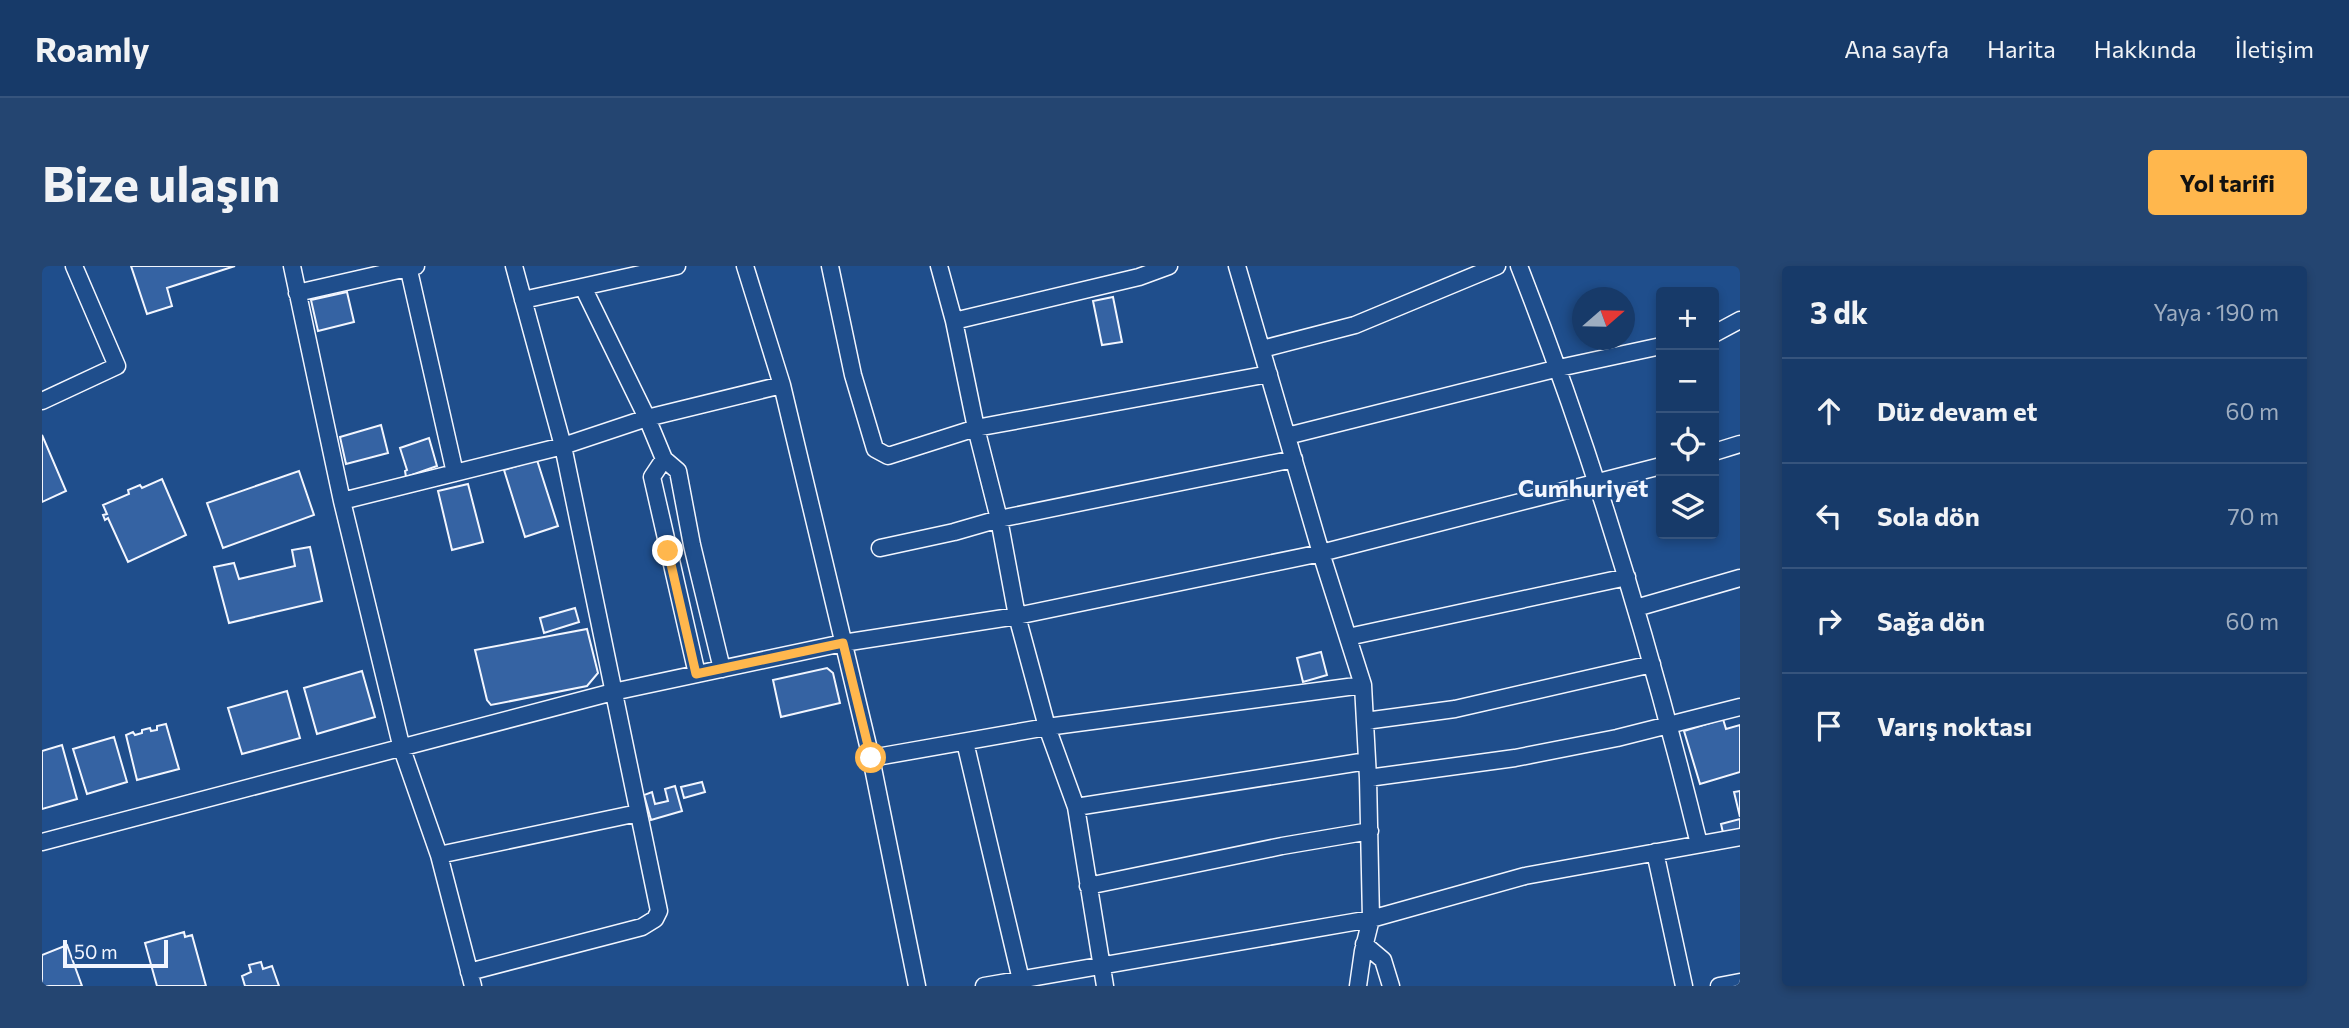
<!DOCTYPE html>
<html lang="tr">
<meta charset="utf-8">
<style>
body{margin:0;font-family:Commissioner,sans-serif;background:#244571;color:#f1f3f6}
.controls{position:absolute;right:21px;top:21px;display:grid;overflow:hidden;border-radius:7px;box-shadow:0 4px 10px #0003}
.controls button{width:63px;height:63px;display:grid;place-items:center;padding:0;border:0;border-bottom:2px solid #36547d;background:#173a69;color:#f1f3f6;font:35px sans-serif}
.compass{position:absolute;left:1530px;top:21px;width:63px;height:63px;border-radius:50%;background:#173a69;box-shadow:0 4px 10px #0003;rotate:70deg}
.scale{position:absolute;left:21px;bottom:18px;width:105px;box-sizing:border-box;padding-left:7px;border:4px solid #f2f6ff;border-top:0;font-size:19px;line-height:24px;white-space:nowrap;color:#f2f6ff;-webkit-text-stroke:5px #1f4e8c;paint-order:stroke}
.stop{position:absolute;width:21px;height:21px;margin:-16px;border:5px solid #ffb74d;border-radius:50%;background:#fff}
.stop.end{background:#ffb74d;border-color:#fff;box-shadow:0 2px 7px #0008}
.list{margin:0;padding:0;list-style:none}
h2{display:flex;justify-content:space-between;align-items:center;height:91px;margin:0;padding:0 28px;font-size:30px}
h2 small{font-size:23px;font-weight:400;color:#9eadc0}
.list li{display:grid;grid-template-columns:46px 1fr auto;gap:21px;align-items:center;box-sizing:border-box;height:105px;padding:0 28px;border-top:2px solid #36547d}
.list b{display:block;font-size:26px;white-space:nowrap}
.list em{font-size:23px;font-style:normal;color:#9eadc0}
.icon{flex:none;width:38px;height:38px;fill:none;stroke:currentColor;stroke-width:2;stroke-linecap:round;stroke-linejoin:round}
.map{position:relative;flex:none;width:1698px;height:720px;overflow:hidden;border-radius:7px}
header{display:flex;align-items:center;gap:42px;box-sizing:border-box;height:98px;padding:0 35px;background:#173a69;border-bottom:2px solid #36547d}
header strong{font-size:33px}
nav{display:flex;gap:38px;margin-inline-start:auto;font-size:24px}
.intro{display:flex;align-items:center;justify-content:space-between;box-sizing:border-box;height:168px;padding:0 42px}
h1{margin:0;font-size:49px}
.button{padding:18px 32px;border-radius:7px;background:#ffb74d;color:#111;font-size:24px;font-weight:700}
main{display:flex;gap:42px;padding:0 42px}
aside{flex:1;background:#173a69;border-radius:7px;box-shadow:0 4px 10px #0003}
.map>svg:first-child{display:block}
.building{fill:#3563a3;stroke:#f2f6ff;stroke-width:2}
.lines{fill:none;stroke-linecap:round;stroke-linejoin:round}
.minor-casing{stroke:#f2f6ff;stroke-width:19}
.minor{stroke:#1f4e8c;stroke-width:16}
.route{stroke:#ffb74d;stroke-width:9}
.labels{text-anchor:middle;dominant-baseline:central;stroke-width:5;stroke-linejoin:round;paint-order:stroke}
.district-label{font-size:24px;font-weight:bold;fill:#f2f6ff;stroke:#1f4e8c}
</style>
<header>
<strong>Roamly</strong>
<nav><a>Ana sayfa</a><a>Harita</a><a>Hakkında</a><a>İletişim</a></nav>
</header>
<div class="intro"><h1>Bize ulaşın</h1><a class="button">Yol tarifi</a></div>
<main>
<div class="map">
<svg width="1698" height="720" viewBox="0 0 1698 720">
<rect width="100%" height="100%" fill="#1f4e8c"/>
<path class="building" d="M 89,0 L 193,0 L 125,22 L 130,40 L 105,48 Z
M 305,26 L 312,56 L 276,65 L 269,34 Z
M 1071,31 L 1080,76 L 1060,79 L 1051,35 Z
M 339,159 L 346,187 L 304,198 L 298,171 Z
M 0,169 L 24,225 L 0,236 Z
M 387,172 L 395,200 L 364,211 L 363,205 L 365,204 L 358,182 Z
M 495,194 L 516,260 L 483,271 L 462,204 Z
M 257,205 L 272,249 L 181,282 L 165,237 Z
M 120,213 L 144,269 L 86,296 L 66,252 L 63,254 L 61,249 L 65,248 L 61,239 L 87,228 L 86,224 L 98,219 L 100,222 Z
M 426,218 L 441,276 L 410,284 L 396,225 Z
M 268,281 L 280,335 L 187,357 L 172,301 L 192,297 L 197,313 L 253,300 L 250,284 Z
M 533,342 L 537,356 L 502,367 L 498,352 Z
M 545,363 L 556,407 L 545,420 L 449,439 L 445,434 L 433,384 Z
M 1279,386 L 1285,409 L 1261,416 L 1255,392 Z
M 785,402 L 791,407 L 798,437 L 739,451 L 731,414 Z
M 320,405 L 333,451 L 275,468 L 262,422 Z
M 245,425 L 258,472 L 200,488 L 186,442 Z
M 1681,453 L 1684,463 L 1698,459 L 1698,506 L 1658,518 L 1642,465 Z
M 124,458 L 137,503 L 95,514 L 84,469 L 91,466 L 93,469 L 100,467 L 100,464 L 108,462 L 109,465 L 115,464 L 115,460 Z
M 72,471 L 85,516 L 45,528 L 31,483 Z
M 20,479 L 35,533 L 0,543 L 0,485 Z
M 660,516 L 663,526 L 642,532 L 639,521 Z
M 633,520 L 640,545 L 609,554 L 602,529 L 610,526 L 613,538 L 626,535 L 623,523 Z
M 1698,525 L 1698,551 L 1692,526 Z
M 1698,553 L 1698,567 L 1682,571 L 1679,558 Z
M 142,666 L 143,671 L 150,669 L 164,720 L 115,720 L 103,677 Z
M 25,679 L 40,720 L 0,720 L 0,689 Z
M 219,696 L 221,703 L 230,700 L 237,720 L 203,720 L 200,710 L 209,706 L 207,699 Z"/>
<g class="lines">
<g class="minor-casing">
<path id="minor" d="M 250,0 L 300,235 L 360,483 L 397,589 L 431,720
M 366,0 L 413,207
M 703,0 L 740,119 L 829,492 L 875,720
M 788,0 L 811,109 L 833,183 L 846,190 L 934,162 L 1227,108
M 897,0 L 912,55 L 934,162 L 957,253 L 975,350 L 1005,461 L 1034,541 L 1063,720
M 1195,0 L 1279,287 L 1321,419 L 1326,512 L 1329,653 L 1321,685 L 1316,720
M 1477,0 C 1551,188 1609,382 1657,578
M 541,21 L 605,152 L 622,193 L 610,211 L 655,408
M 255,27 L 374,0
M 481,34 L 635,0
M 912,55 L 1097,11 L 1127,0
M 1672,68 L 1698,54
M 1220,83 L 1313,59 L 1455,0
M 0,135 L 75,100 L 32,0
M 1245,170 L 1517,102 L 1619,80
M 1672,186 L 1698,178
M 622,193 L 636,205 L 650,279 L 680,403
M 300,235 L 521,180 L 605,152 L 740,119
M 838,282 L 912,266 L 957,253 L 1252,193
M 1594,342 L 1698,312
M 1306,371 L 1585,311
M 1323,455 L 1413,443 L 1610,398
M 923,476 L 979,714
M 829,492 L 1005,461 L 1321,419
M 1326,512 L 1473,492 L 1575,472 L 1698,441
M 1034,541 L 1325,495
M 0,576 L 571,426 L 801,377 L 975,350 L 1279,287 L 1619,200
M 1613,586 L 1642,720
M 397,589 L 596,547
M 1046,620 L 1240,580 L 1328,565
M 1322,678 L 1341,694 L 1349,720
M 427,706 L 600,661 L 613,653 L 617,645 L 521,180 L 472,0
M 942,720 L 1329,653 L 1483,610 L 1698,571
M 1677,720 L 1698,716"/>
</g>
<use href="#minor" class="minor"/>
</g>
<g class="lines">
<path class="route" d="M 626,285 L 654,408 L 801,377 L 829,492"/>
</g>
<g class="labels">
<g class="district-label">
<text x="1541" y="221">Cumhuriyet</text>
</g>
</g>
</svg>
<div class="controls">
<button>+</button>
<button>−</button>
<button><svg class="icon" aria-label="locate" viewBox="0 0 24 24"><circle cx="12" cy="12" r="6"/><path d="M12 2v4M12 18v4M2 12h4M18 12h4"/></svg></button>
<button><svg class="icon" aria-label="layers" viewBox="0 0 24 24"><path d="M12 4l9 5-9 5-9-5zM3 14l9 5 9-5"/></svg></button>
</div>
<svg class="compass" viewBox="-18 -18 36 36"><path d="M0-13l5 13h-10z" fill="#e53935"/><path d="M0 13l5-13h-10z" fill="#9eadc0"/></svg>
<div class="scale">50 m</div>
<div class="stop" style="left:829px;top:492px"></div>
<div class="stop end" style="left:626px;top:285px"></div>
</div>
<aside>
<h2>3 dk<small>Yaya · 190 m</small></h2>
<ul class="list">
<li><svg class="icon" aria-label="ahead" viewBox="0 0 24 24"><path d="M12 20V5M6 11l6-6 6 6"/></svg><div><b>Düz devam et</b></div><em>60 m</em></li>
<li><svg class="icon" aria-label="left" viewBox="0 0 24 24"><path d="M17 20v-9H6M10 6l-5 5 5 5"/></svg><div><b>Sola dön</b></div><em>70 m</em></li>
<li><svg class="icon" aria-label="right" viewBox="0 0 24 24"><path d="M7 20v-9h11M14 6l5 5-5 5"/></svg><div><b>Sağa dön</b></div><em>60 m</em></li>
<li><svg class="icon" aria-label="arrive" viewBox="0 0 24 24"><path d="M6 21V4h12l-3 4 3 4H6"/></svg><div><b>Varış noktası</b></div></li>
</ul>
</aside>
</main>
